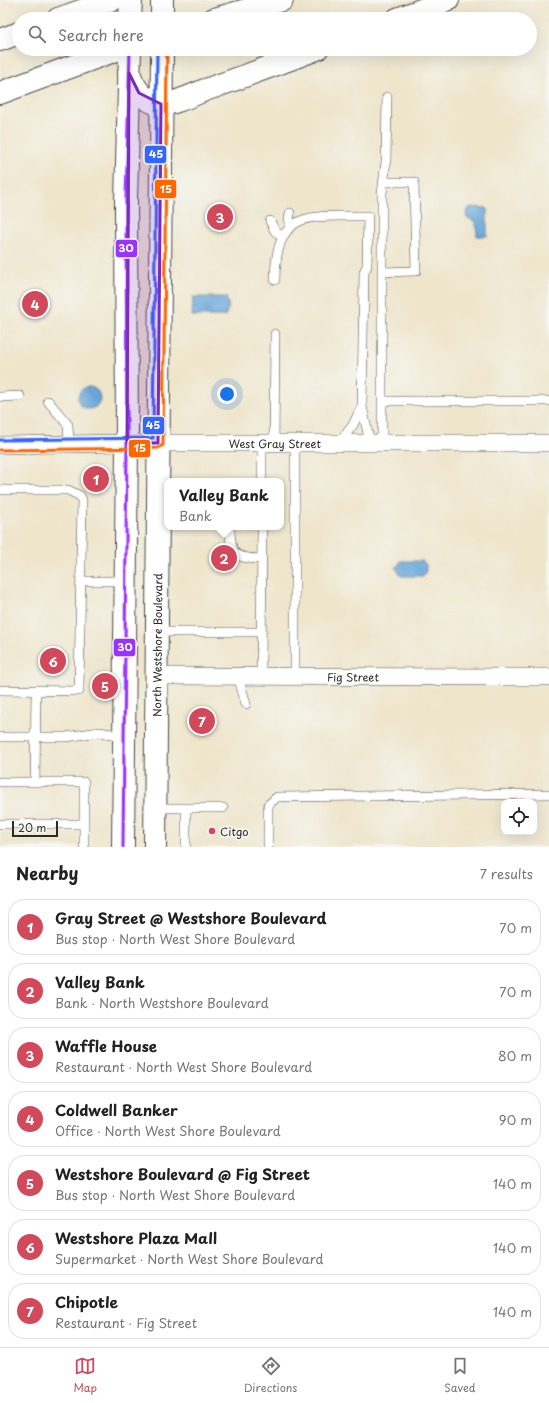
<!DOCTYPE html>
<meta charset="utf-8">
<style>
body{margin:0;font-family:"Playpen Sans",sans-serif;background:#f2f2f2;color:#222}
.controls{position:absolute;right:12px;bottom:12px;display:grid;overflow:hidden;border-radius:8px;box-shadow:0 4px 16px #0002}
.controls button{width:36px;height:36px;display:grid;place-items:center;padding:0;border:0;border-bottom:1px solid #e0e0e0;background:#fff;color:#222;font:20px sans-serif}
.scale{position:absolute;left:12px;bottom:10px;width:46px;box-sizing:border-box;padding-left:4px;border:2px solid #2b2b2b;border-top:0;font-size:11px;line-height:14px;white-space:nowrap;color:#2b2b2b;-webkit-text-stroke:3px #f6f6f2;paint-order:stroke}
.you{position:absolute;left:227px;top:394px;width:14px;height:14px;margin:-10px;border:3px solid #fff;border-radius:50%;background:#1a73e8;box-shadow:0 0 0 6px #1a73e833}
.badge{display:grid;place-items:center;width:26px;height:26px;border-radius:50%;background:#d1495b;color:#fff;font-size:13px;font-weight:700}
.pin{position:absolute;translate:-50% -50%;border:2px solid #fff;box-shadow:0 1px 4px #0006}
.popup{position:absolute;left:164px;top:478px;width:120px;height:52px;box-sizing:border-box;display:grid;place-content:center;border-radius:8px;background:#fff;filter:drop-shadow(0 1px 3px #0005);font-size:13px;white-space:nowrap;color:#767676}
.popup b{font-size:15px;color:#222}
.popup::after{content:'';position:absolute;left:50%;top:100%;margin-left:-8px;border:8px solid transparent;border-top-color:#fff}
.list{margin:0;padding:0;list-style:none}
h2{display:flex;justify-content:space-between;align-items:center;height:52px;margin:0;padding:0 16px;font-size:17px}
h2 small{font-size:13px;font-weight:400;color:#767676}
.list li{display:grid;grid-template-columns:26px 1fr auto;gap:12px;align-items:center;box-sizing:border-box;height:56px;margin:0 8px 8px;padding:0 8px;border:1px solid #e0e0e0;border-radius:16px}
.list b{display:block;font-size:15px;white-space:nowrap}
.list p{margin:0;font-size:13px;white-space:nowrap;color:#767676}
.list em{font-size:13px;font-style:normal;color:#767676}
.icon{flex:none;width:22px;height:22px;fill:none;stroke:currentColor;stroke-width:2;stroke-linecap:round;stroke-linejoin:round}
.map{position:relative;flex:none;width:549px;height:847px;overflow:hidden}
.search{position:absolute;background:#fff;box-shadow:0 4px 16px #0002;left:12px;right:12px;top:12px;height:44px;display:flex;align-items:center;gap:10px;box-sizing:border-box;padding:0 14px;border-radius:22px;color:#767676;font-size:15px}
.sheet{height:500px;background:#fff}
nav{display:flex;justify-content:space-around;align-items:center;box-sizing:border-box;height:56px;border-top:1px solid #e0e0e0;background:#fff;font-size:11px;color:#767676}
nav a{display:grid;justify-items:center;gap:2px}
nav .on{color:#d1495b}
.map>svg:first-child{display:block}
.water{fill:#68a5d9;stroke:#4a6882}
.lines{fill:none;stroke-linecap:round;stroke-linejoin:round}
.service-casing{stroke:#484743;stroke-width:10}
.minor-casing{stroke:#484743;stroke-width:18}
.secondary-casing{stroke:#484743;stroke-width:24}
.motorway-casing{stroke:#484743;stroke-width:24}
.service{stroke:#fff;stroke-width:9}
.minor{stroke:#fff;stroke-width:17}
.secondary{stroke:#fff;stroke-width:22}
.motorway{stroke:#fff;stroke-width:22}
.bus-1-casing{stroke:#f6f6f2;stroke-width:6}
.bus-2-casing{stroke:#f6f6f2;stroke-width:6}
.bus-3-casing{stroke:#f6f6f2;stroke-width:6}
.bus-1{stroke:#93f;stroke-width:3}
.bus-2{stroke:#f60;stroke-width:3}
.bus-3{stroke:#36f;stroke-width:3}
.marked{fill:#7b2cbf;fill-opacity:0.2;stroke:#7b2cbf;stroke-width:3;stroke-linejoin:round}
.poi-dot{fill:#d1495b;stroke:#f6f6f2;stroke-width:1.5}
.labels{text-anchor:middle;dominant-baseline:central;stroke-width:3.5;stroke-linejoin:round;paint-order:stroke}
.street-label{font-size:11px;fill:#2b2b2b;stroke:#f6f6f2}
.poi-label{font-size:11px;fill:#2b2b2b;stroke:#f6f6f2;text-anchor:start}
.line-badge{stroke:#f6f6f2;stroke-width:1.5}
.badge-label{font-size:11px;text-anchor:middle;font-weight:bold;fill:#fff}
</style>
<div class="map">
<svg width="549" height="847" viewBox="0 0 549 847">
<rect width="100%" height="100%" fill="#f6f6f2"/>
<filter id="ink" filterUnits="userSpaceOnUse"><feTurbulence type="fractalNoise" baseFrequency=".025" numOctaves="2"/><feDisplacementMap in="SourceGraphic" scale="8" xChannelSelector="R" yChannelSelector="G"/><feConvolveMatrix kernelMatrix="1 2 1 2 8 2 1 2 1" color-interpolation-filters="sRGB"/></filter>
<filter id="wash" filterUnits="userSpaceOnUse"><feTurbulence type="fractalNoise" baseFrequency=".012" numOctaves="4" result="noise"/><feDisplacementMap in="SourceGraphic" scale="16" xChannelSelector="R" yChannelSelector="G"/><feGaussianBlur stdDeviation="0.9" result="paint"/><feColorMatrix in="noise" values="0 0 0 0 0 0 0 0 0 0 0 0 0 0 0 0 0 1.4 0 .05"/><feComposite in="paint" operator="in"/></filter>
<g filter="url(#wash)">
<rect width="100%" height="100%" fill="#eee5cb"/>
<path class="water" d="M 470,207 L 487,208 L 487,236 L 477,236 L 476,222 L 466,217 L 467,211 Z
M 193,297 L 226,297 L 229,307 L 225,316 L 192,316 Z
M78 398a11 11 0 1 1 22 0a11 11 0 1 1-22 0Z
M 401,561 L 423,561 L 426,565 L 426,571 L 423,576 L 401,576 L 396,568 Z"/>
</g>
<g filter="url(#ink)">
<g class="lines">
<g class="service-casing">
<path id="service" d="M 290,213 L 289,219 L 291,225
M 270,221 L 275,231 L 282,237
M 382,272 L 416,271 L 414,182 L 384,182
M 275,280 C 276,207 310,217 368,216 L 367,266 L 364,272 L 362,406 L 370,443
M 0,397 L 20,396
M 48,401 L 68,425 L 69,444
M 382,401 L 549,401
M 262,443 L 262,481
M 274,443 L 275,334
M 295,443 L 295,676
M 339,443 L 353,425 L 362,406
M 382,443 L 382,194 L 386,161 L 387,97
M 0,490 L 68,490 L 80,496 L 82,500 L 79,691 L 0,690
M 230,527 C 230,555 234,558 262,559
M 81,581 L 126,581
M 157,632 L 261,632
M 238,676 L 246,704
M 261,676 L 262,527
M 0,737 L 66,737 L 99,732 L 124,736
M 0,782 L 84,782 L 84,847
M 35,782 L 36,690
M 155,808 L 223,808
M 186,808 L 186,847
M 0,824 L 84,824
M 268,847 L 268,805 L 277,797 L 549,794"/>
</g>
<g class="minor-casing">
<g id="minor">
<path id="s1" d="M 0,445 L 127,443 L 549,443"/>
<path id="s2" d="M 156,676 L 549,677"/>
</g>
</g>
<g class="secondary-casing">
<g id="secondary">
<path d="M 130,19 L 131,0"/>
<path d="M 162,19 L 162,0"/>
<path d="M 123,847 L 127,443 L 126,201 L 130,49"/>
<path id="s3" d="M 155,847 L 162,49"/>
</g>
</g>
<g class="motorway-casing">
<path id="motorway" d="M 58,19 L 112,0
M 214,19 L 282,0
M 397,19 L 448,0
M 0,40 L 19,33
M 129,73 C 134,87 143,101 159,104 C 170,106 195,94 205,90 C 243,77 280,63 317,49
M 0,93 L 119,49"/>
</g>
<use href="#service" class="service"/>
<use href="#minor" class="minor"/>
<use href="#secondary" class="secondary"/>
<use href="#motorway" class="motorway"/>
<g class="bus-1-casing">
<path id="bus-1" d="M 123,847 L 127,443 L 126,201 L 130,49"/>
</g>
<g class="bus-2-casing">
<path id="bus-2" d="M 0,450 L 158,448 L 163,445 L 167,49"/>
</g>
<g class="bus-3-casing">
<path id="bus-3" d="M 0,440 L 153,438 L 157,49"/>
</g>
<use href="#bus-1" class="bus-1"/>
<use href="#bus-2" class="bus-2"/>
<use href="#bus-3" class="bus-3"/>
</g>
</g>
<path class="marked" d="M 129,73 L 139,93 L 161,104 L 158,443 L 127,443 Z"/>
<circle class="poi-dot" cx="212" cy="831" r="4"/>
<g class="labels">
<g class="street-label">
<text stroke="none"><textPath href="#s1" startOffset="275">West Gray Street</textPath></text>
<text stroke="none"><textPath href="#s3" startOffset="202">North Westshore Boulevard</textPath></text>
<text stroke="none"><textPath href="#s2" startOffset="197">Fig Street</textPath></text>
</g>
<g class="poi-label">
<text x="220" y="831">Citgo</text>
</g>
</g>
<g class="line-badge">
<rect x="144" y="145" width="23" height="19" rx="4" fill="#36f"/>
<rect x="154" y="179" width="23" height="20" rx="4" fill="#f60"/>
<rect x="115" y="239" width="23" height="19" rx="4" fill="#93f"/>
<rect x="142" y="416" width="23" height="19" rx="4" fill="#36f"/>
<rect x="128" y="439" width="23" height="19" rx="4" fill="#f60"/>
<rect x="113" y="638" width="23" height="19" rx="4" fill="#93f"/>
</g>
<g class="badge-label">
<text x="156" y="158">45</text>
<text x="166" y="193">15</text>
<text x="126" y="252">30</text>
<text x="153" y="429">45</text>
<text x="140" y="452">15</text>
<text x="125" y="651">30</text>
</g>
</svg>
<div class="controls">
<button><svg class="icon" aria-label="locate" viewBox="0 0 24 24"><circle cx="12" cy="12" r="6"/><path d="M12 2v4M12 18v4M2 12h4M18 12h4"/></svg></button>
</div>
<div class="scale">20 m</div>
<div class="you"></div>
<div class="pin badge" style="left:96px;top:479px">1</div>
<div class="pin badge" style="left:224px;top:558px">2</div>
<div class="popup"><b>Valley Bank</b>Bank</div>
<div class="pin badge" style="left:220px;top:217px">3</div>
<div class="pin badge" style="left:35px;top:304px">4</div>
<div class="pin badge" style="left:105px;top:686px">5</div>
<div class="pin badge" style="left:53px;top:661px">6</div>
<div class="pin badge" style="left:202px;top:721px">7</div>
<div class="search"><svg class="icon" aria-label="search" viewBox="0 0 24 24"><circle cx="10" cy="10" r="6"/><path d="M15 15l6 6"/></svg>Search here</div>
</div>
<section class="sheet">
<h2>Nearby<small>7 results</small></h2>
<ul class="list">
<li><span class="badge">1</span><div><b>Gray Street @ Westshore Boulevard</b><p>Bus stop · North West Shore Boulevard</p></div><em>70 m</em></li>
<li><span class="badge">2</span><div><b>Valley Bank</b><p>Bank · North Westshore Boulevard</p></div><em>70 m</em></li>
<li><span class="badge">3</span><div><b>Waffle House</b><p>Restaurant · North West Shore Boulevard</p></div><em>80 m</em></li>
<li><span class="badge">4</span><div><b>Coldwell Banker</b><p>Office · North West Shore Boulevard</p></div><em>90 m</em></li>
<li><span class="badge">5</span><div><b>Westshore Boulevard @ Fig Street</b><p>Bus stop · North West Shore Boulevard</p></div><em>140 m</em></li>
<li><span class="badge">6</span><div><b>Westshore Plaza Mall</b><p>Supermarket · North West Shore Boulevard</p></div><em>140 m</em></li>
<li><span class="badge">7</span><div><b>Chipotle</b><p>Restaurant · Fig Street</p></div><em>140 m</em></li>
</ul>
</section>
<nav>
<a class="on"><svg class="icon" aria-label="map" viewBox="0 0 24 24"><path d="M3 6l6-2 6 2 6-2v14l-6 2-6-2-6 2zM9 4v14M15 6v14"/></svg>Map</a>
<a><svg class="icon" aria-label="directions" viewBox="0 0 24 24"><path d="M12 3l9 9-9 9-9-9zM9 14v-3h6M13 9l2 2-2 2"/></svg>Directions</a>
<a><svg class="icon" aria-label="saved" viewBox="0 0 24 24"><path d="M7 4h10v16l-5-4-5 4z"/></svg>Saved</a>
</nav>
